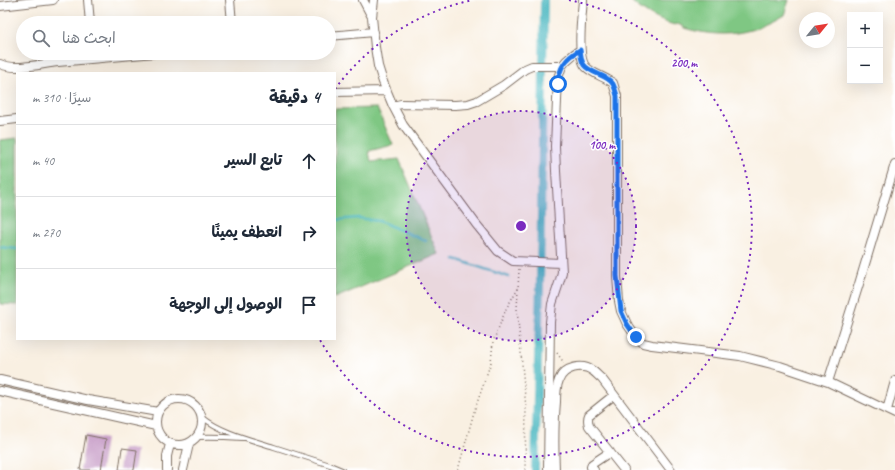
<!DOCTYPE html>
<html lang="ar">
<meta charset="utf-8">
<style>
body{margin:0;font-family:Caveat,"Playpen Sans Arabic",sans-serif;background:#f6f6f7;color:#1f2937;direction:rtl}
.controls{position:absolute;right:12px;top:12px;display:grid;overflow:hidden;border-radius:0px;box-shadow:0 4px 16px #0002}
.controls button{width:36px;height:36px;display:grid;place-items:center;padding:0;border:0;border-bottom:1px solid #e0e1e3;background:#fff;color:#1f2937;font:20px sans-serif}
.compass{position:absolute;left:799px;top:12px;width:36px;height:36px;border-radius:50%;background:#fff;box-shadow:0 4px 16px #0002;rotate:60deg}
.stop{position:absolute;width:12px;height:12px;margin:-9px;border:3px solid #1a73e8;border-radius:50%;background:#fff}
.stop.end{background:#1a73e8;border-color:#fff;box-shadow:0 1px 4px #0008}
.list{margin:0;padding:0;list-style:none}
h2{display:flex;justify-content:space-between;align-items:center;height:52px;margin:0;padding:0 16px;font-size:17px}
h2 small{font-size:13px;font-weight:400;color:#747a83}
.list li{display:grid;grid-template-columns:26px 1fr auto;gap:12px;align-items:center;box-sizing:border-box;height:72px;padding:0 16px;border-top:1px solid #e0e1e3}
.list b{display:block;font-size:15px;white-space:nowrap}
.list em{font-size:13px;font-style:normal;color:#747a83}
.icon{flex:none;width:22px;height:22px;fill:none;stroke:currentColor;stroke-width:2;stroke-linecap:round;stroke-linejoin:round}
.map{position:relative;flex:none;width:895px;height:470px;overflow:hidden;direction:ltr}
.search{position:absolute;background:#fff;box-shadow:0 4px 16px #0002;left:16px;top:16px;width:320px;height:44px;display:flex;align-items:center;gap:10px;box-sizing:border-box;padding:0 14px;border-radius:22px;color:#747a83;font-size:15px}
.panel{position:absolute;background:#fff;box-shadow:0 4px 16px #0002;left:16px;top:72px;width:320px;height:268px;border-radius:0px;direction:rtl}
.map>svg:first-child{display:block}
.green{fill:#7fc783;stroke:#5d7850}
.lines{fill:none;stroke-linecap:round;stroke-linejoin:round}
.stream{stroke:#47b6bf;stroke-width:2.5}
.canal{stroke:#47b6bf;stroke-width:8}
.building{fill:#c89ec8}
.lane-casing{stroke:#7e6f63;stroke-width:6}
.street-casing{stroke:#7e6f63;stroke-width:10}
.path{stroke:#7e6f63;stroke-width:1.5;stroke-dasharray:1 3;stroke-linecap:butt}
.lane{stroke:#fff;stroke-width:4}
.street{stroke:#fff;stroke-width:8}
.route{stroke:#1a73e8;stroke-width:5}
.ring{fill:none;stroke:#7b2cbf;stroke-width:2;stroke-dasharray:2 4}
.centre{fill:#7b2cbf;stroke:#fff;stroke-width:2}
.ring-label{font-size:12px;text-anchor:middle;font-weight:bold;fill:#7b2cbf;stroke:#fff;stroke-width:3;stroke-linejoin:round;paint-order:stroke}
</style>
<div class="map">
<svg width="895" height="470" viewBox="0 0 895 470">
<rect width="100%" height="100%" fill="#fff"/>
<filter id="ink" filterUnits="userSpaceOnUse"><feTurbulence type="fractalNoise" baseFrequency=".025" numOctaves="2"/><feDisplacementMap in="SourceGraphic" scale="8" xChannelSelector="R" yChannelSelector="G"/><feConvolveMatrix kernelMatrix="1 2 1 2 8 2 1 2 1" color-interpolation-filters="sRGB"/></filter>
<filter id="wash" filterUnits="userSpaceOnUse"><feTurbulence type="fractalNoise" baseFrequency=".012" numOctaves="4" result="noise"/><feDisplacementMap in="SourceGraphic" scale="16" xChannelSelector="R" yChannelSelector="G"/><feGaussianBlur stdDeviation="0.9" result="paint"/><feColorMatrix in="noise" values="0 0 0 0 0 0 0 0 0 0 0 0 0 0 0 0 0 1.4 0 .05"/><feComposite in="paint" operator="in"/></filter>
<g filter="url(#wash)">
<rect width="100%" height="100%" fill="#f9f0e2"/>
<path class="green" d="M 630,0 L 789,0 L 784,15 C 751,35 721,39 684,28 L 683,26 L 677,24 L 675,25 C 658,21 643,12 630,0 Z
M 377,108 L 393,145 L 369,151 L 371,162 L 399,159 L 439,254 L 335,298 L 335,109 Z
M 17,138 L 17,305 L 0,304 L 0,140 Z"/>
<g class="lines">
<path class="stream" d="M 335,220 L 358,218 L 379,221 L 426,241
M 0,247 L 17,249
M 455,259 L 509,277"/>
<path class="canal" d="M 535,470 L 540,286 L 544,0"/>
</g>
<g id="blocks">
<path class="building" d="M 86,435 L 106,439 L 101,470 L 80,470 Z
M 122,448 L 137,450 L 134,470 L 119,470 Z"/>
</g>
</g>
<g filter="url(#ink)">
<use href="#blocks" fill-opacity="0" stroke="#7e6f63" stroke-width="1"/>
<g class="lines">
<g class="lane-casing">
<path id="lane" d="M 202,417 C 222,433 249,439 274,447 C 293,453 311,459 330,465 L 342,470
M 197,437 C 213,436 228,437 243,438"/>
</g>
<g class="street-casing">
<path id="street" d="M 88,0 L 90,23
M 230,0 L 232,23
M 363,0 L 372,17 L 374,0
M 583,0 C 582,14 576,57 586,67 C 593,74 605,77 613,83 L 617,96 L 617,277 L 619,301 L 621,311 L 627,324 L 636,337 L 643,343 L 652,345 L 740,356 L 780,366 L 828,382 L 895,414
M 0,6 L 53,0
M 372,17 L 375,47 L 378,66 L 383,82 L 393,106 L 403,125 L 476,224 L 498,251 L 513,261 L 561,263
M 329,36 L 374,32
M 0,64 C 16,71 40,64 58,62 C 90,59 123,56 155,53
M 335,92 L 387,91
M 393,106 L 401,104 L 455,105 L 468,104 L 477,101 L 504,85 L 525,69 L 532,66 L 562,66
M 0,121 L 17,119
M 0,380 L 88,400 L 158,412
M 828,382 L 859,284 L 895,164
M 0,391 L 156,426
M 614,395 L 589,415 C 587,419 588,421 589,426 L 624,470
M156 422a23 23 0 1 1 46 0a23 23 0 1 1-46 0Z
M 887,410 L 895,381
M 167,470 L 167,456 L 170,444
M 183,470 L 189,444
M 548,470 L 550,322 L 552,304 L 560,280 L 562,272 L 556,171 L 555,146 L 558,78 L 562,66 L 566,61 L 574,54 L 580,50
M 555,470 C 554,447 554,424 556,402 C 556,395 556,387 559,380 C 564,367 582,363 593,371 C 596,373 599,377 602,379 L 671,470
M 594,470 L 591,467 L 592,464 L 610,452"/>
</g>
<path class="path" d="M 519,269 L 517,309 L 526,408 L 525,470
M 557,353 L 564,363
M 458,470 L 474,412 L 491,362 L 493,342 L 506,309 L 518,288"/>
<use href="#lane" class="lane"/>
<use href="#street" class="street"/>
</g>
</g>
<g class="lines" filter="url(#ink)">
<path class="route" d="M 558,84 C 559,67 566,58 580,50 C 581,55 581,61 584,65 C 591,74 608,75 613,84 C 615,88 616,92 617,96 L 617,276 L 621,311 L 627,324 L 636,337"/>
</g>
<circle cx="521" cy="226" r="115" fill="#7b2cbf" fill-opacity=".12"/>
<g class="ring">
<circle cx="521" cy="226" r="115"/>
<path d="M335 89A231 231 0 0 1 473 0M569 0A231 231 0 1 1 320 340"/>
</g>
<circle cx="521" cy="226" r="6" class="centre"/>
<g class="ring-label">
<text x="684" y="67">200 m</text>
<text x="602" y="149">100 m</text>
</g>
</svg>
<div class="controls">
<button>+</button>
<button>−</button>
</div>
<svg class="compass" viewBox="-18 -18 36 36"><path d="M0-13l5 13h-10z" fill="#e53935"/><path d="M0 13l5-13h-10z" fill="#747a83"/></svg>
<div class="stop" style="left:558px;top:84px"></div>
<div class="stop end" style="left:636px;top:337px"></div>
<div class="search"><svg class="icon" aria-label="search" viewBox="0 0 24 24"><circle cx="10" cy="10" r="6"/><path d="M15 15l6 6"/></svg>ابحث هنا</div>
<section class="panel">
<h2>4 دقيقة<small>سيرًا · 310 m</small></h2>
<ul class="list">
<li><svg class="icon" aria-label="ahead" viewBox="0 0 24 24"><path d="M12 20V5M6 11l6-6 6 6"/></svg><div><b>تابع السير</b></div><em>40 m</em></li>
<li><svg class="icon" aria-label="right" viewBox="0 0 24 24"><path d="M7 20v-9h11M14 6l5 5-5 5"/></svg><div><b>انعطف يمينًا</b></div><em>270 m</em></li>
<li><svg class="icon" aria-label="arrive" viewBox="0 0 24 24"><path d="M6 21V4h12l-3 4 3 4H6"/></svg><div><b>الوصول إلى الوجهة</b></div></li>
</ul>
</section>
</div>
